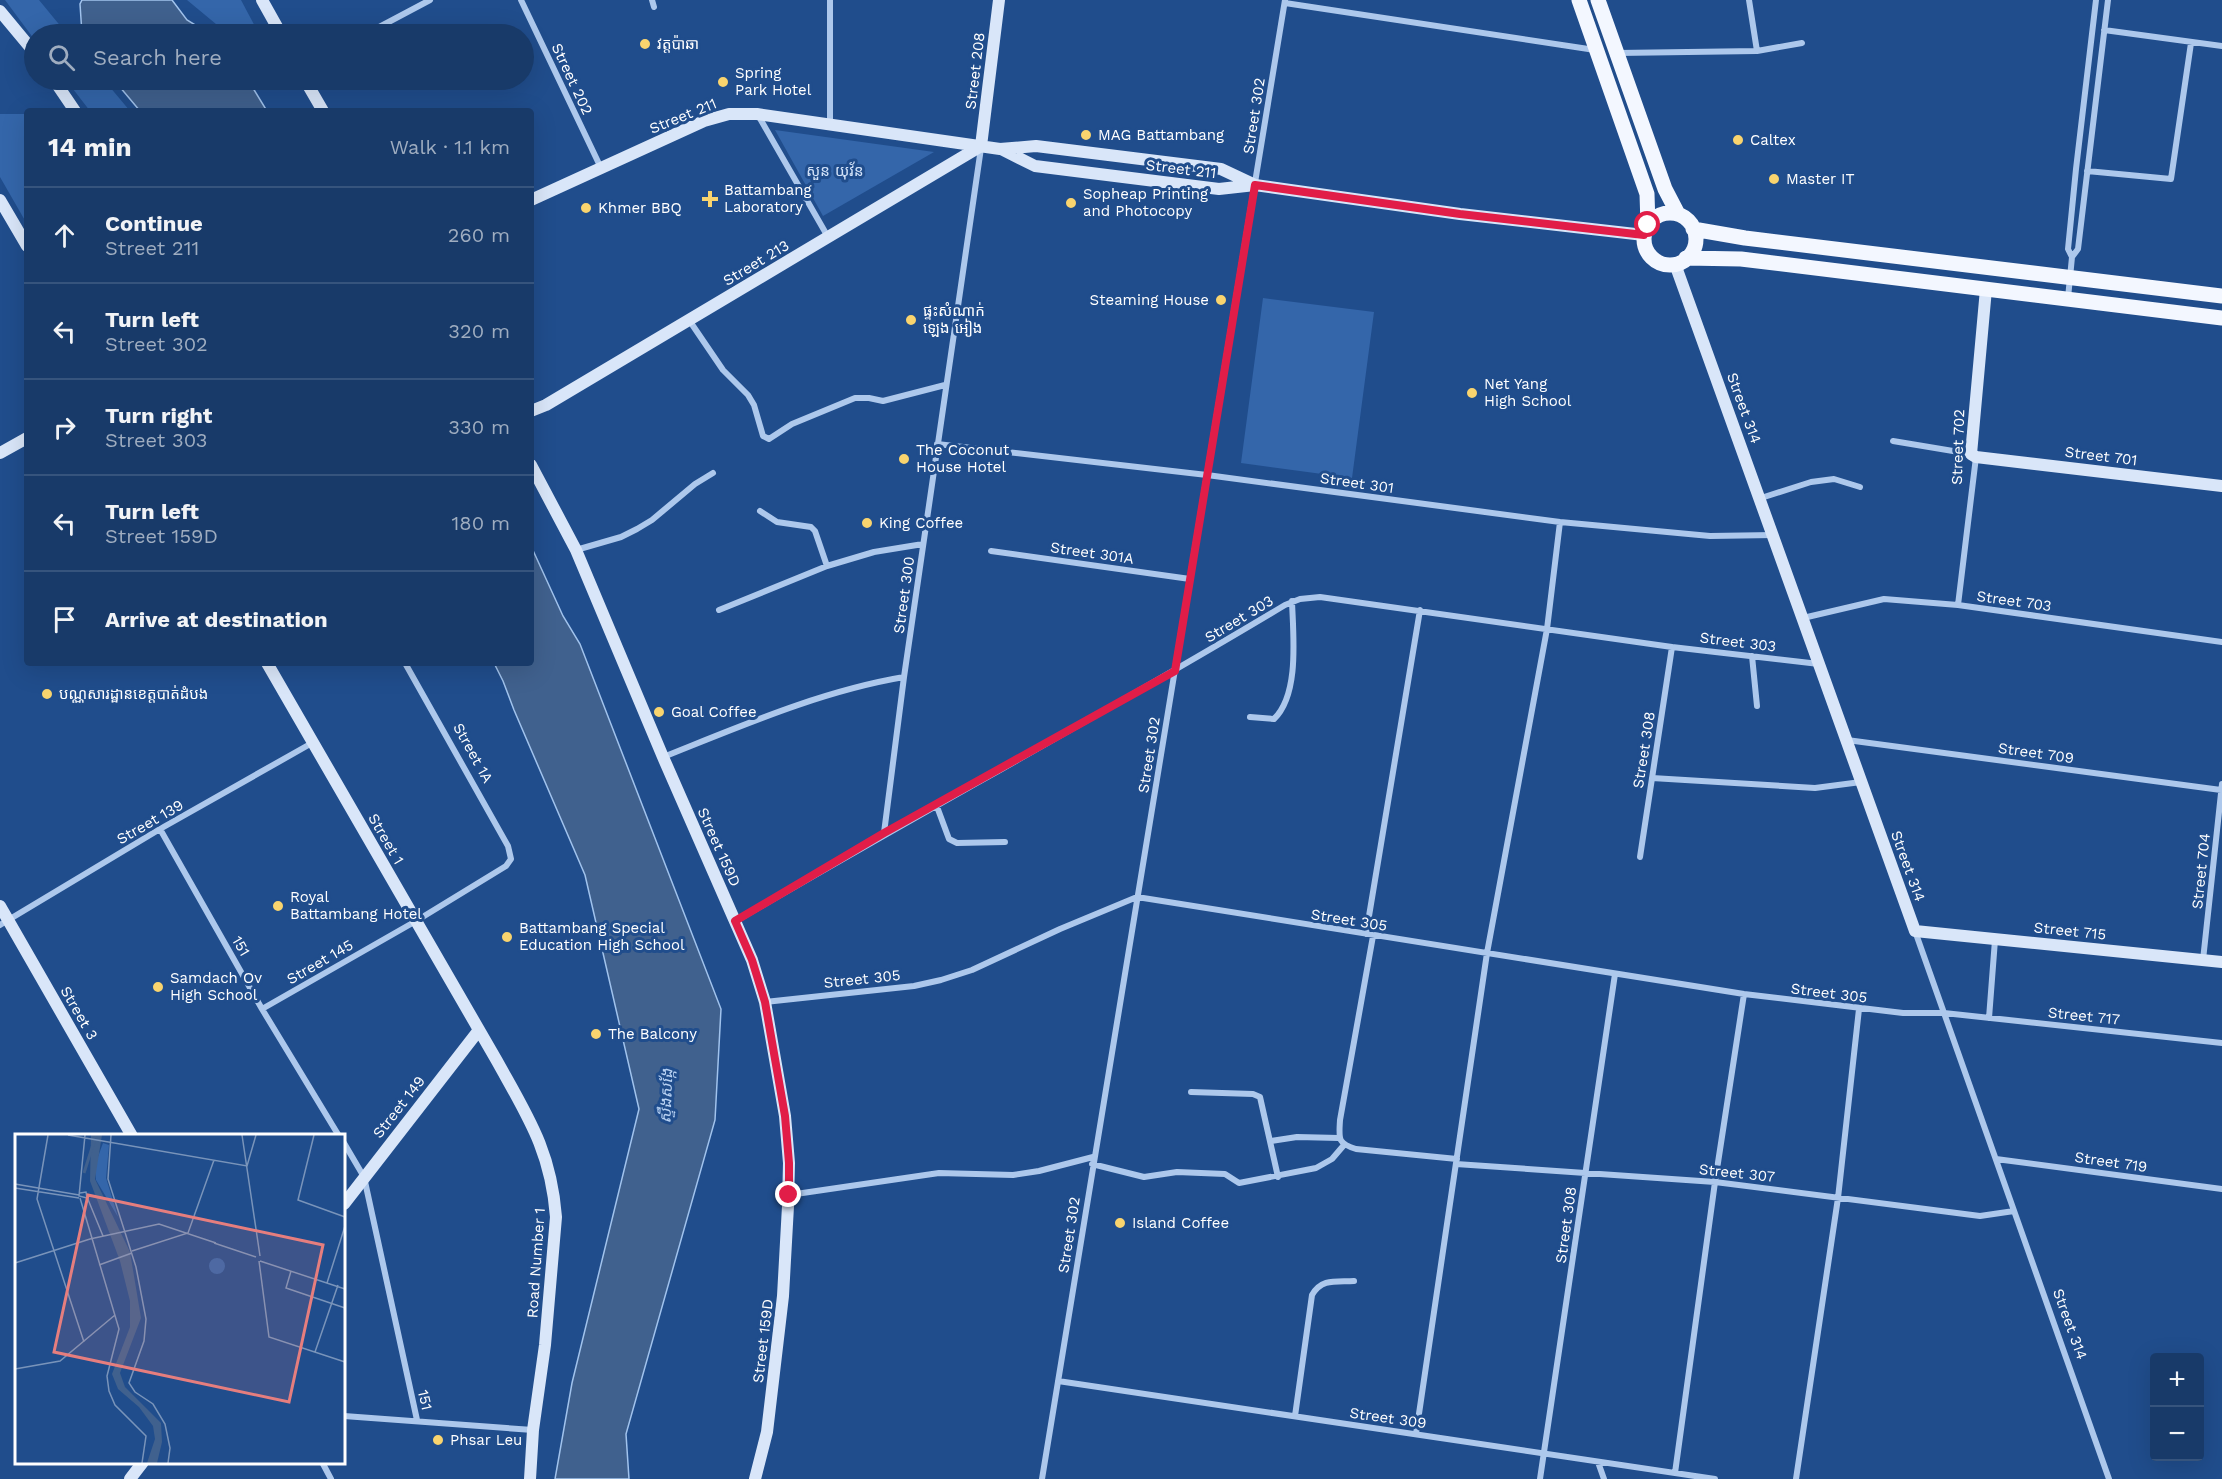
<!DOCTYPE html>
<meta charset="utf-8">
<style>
body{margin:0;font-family:"Work Sans","Noto Sans Khmer",sans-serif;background:#254571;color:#f1f3f6}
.controls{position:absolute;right:18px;bottom:18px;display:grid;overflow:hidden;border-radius:6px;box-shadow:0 6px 24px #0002}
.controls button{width:54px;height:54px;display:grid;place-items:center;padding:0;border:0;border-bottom:2px solid #36547d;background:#183a69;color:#f1f3f6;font:30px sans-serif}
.stop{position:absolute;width:18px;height:18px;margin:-14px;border:4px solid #e11d48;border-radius:50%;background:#fff}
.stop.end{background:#e11d48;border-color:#fff;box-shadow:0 2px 6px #0008}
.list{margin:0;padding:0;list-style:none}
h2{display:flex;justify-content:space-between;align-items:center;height:78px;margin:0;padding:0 24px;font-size:26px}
h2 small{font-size:20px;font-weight:400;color:#9fadc0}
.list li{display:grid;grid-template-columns:39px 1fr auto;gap:18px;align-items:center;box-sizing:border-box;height:96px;padding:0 24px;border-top:2px solid #36547d}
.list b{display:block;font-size:22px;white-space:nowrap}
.list p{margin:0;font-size:20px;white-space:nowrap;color:#9fadc0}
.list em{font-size:20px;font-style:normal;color:#9fadc0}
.icon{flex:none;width:33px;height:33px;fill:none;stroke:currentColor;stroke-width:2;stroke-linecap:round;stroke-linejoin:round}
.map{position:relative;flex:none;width:2222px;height:1479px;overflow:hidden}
.search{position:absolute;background:#183a69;box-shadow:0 6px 24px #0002;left:24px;top:24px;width:510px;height:66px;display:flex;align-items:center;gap:15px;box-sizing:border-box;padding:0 21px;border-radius:33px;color:#9fadc0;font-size:22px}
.panel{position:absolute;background:#183a69;box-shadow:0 6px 24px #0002;left:24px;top:108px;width:510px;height:558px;border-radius:6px}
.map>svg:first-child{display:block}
.green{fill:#3466aa}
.water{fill:#40618e;stroke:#a1c3ed;stroke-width:1.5}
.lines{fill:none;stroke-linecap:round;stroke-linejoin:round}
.street{stroke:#adc8ec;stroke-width:6}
.secondary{stroke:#d9e6f9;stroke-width:12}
.primary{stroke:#f3f7ff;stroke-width:15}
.route{stroke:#e11d48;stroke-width:8}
.poi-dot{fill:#f9d46e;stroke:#204d8c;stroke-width:2}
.labels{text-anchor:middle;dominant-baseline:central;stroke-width:6;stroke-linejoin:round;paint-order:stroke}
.poi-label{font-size:15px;fill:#fff;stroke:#204d8c;text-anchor:start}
.street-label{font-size:15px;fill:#fff;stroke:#204d8c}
.park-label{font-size:15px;fill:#d3e3f9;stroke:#204d8c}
.water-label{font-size:16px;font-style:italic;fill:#b9d2f3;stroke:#204d8c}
.inset-river{fill:none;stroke:#40618e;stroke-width:3}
.inset-road{fill:none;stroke:#7994ba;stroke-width:1.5}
.view{fill:#e67e7e;fill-opacity:0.15;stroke:#e67e7e;stroke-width:3}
.inset-edge{fill:none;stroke:#fff;stroke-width:3}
</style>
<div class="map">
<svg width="2222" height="1479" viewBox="0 0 2222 1479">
<rect width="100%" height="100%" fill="#204d8c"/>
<path class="green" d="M 5,0 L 39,0 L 67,34 L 34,34 L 34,39 Z
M 187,0 L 241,0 L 259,34 L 228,34 Z
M 66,80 L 104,80 L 130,111 L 90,111 Z
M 0,114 L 25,114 L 27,116 L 27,224 L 0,177 Z
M 775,130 L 934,152 L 823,216 Z
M 1263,298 L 1374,312 L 1352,478 L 1241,463 Z"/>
<path class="water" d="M 82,0 L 172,0 L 187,20 L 210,34 L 82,34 L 80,4 Z
M 114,80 L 248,80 L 267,111 L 140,111 Z
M 531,546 L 563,616 L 580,644 L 721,1009 L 715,1120 L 626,1434 L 629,1479 L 555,1479 L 572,1383 L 639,1109 L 585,875 L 514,710 L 503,681 L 494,663 L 531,663 Z"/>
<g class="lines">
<path class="street" d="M 521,0 L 601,168
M 652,0 L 654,7
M 830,0 L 830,124
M 1749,0 L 1757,51
M 1285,3 L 1595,50
M 2104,30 L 2222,46
M 366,34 L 430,0
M 1618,53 L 1757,51 L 1802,43
M 758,115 L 828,237
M 2087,171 L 2171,179 L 2191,43
M 2072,257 L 2068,249 L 2076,169 L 2096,0
M 2068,298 L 2072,257 L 2078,249 L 2108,0
M 689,320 L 723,370 L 748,395 L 754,405 L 763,436 L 769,439 L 792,424 L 855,398 L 869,398 L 883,401 L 945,385
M 1893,441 L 1971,454
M 937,444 L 1207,475 L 1560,522 L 1710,536 L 1774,535
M 1761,498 L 1811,482 L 1834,479 L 1860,487
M 760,511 L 777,522 L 811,527 L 815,531 L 827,566
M 576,550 L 621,537 L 637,529 L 652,520 L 695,484 L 713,473
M 991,551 L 1190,579
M 1958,605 L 1976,457
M 719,610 L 827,566 L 874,552 L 923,544
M 1803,618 L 1884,599 L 1958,605 L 2222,642
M 1752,656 L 1757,706
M 1250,717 L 1274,719 C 1300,694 1293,634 1292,601
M 1847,740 L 2221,790
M 663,757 C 741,726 821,691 904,677
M 1652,778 L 1815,788 L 1861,782
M 936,804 L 949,839 L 957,843 L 1005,842
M 160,829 L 262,1009 L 339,1136
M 884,833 L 904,677 L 981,148
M 1640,857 L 1672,647
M 736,921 C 918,814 1104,714 1285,605 L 1300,599 L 1320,597 L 1672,647 L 1819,664
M 0,925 L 160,829 L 312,743
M 1915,931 L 2109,1479
M 1366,934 L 1420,610
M 1373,936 L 1340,1120 C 1339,1139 1337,1143 1356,1149 L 1457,1159
M 2203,960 L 2222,784
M 765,1002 L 914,986 L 941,980 L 972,970 L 1060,929 L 1137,897 L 1744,994 L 1903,1013 L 1944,1013 L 2222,1043
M 262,1009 L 416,921 L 506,866 L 511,859 L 508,846 L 405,663
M 1989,1018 L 1995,940
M 1191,1092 L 1253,1094 L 1260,1097 L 1278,1177
M 1271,1141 L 1297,1137 L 1339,1138
M 344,1143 L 364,1177 L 417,1420
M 1996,1159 L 2222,1189
M 1092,1164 L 1144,1177 L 1177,1172 L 1225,1174 L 1239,1183 L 1316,1168 L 1332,1159 L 1344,1145
M 1456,1164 L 1715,1182 L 1980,1216 L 2014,1211
M 789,1195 L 939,1173 L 1013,1175 L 1039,1171 L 1093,1157
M 1058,1381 L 1715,1479
M 344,1416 L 533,1430
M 1295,1416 L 1312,1295 C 1322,1278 1336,1282 1354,1281
M 1416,1434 L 1487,953 L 1547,629 L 1560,522
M 322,1462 L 331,1479
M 1598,1462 L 1604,1479
M 1675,1473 L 1715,1182 L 1744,994
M 1042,1479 L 1285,0
M 1540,1479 L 1615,974
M 1796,1479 L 1838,1198 L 1859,1009"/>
<path class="secondary" d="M 262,0 L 281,34
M 0,11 L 34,52
M 54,80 L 75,111
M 305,80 L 323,111
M 1001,149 L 1035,166 L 1219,189 L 1255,185 L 1460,214 L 1644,235
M 0,200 L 27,246
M 531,200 L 704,121 L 729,114 L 757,114 L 1000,149 L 1036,146 L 1221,169 L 1255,185
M 1675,264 L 1915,931 L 2222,962
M 1986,289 L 1971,454 L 1976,457 L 2222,486
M 531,411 L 546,405 L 981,146 L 999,0
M 0,453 L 27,438
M 531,465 L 576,550 L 663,757 L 752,960 L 765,1002 L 785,1116 L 789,1163 L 788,1206 L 783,1296 L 767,1432 L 755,1479
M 267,663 L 497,1061 C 528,1117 551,1151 556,1217 L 545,1345 L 533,1430 L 530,1479
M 0,906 L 132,1136
M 344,1204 L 479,1030
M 130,1479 L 143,1462"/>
<path class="primary" d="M 1579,0 L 1647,194 L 1648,225
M 1598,0 L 1665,189 L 1678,214
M1644 239a26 26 0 1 1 52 0a26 26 0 1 1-52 0Z
M 1693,229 L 1745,238 L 2222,296
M 1686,258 L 1741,259 L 2222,318"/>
</g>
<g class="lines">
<path class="route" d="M 789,1195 L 789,1163 L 785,1116 L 765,1002 L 752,960 L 735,921 L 884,833 L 1175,671 L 1255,185 L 1460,214 L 1644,235 L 1648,225"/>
</g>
<g class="poi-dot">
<circle cx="645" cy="44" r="6"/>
<circle cx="723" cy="82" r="6"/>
<circle cx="1086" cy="135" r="6"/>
<circle cx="1738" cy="140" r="6"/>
<circle cx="1774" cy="179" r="6"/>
<path d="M707 190h6v6h6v6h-6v6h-6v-6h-6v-6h6z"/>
<circle cx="1071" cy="203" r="6"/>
<circle cx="586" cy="208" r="6"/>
<circle cx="1221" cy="300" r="6"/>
<circle cx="911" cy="320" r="6"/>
<circle cx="1472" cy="393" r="6"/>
<circle cx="904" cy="459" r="6"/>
<circle cx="867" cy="523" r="6"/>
<circle cx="47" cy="694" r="6"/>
<circle cx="659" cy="712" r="6"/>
<circle cx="278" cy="906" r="6"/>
<circle cx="507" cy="937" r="6"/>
<circle cx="158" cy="987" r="6"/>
<circle cx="596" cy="1034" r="6"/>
<circle cx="1120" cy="1223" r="6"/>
<circle cx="438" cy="1440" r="6"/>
</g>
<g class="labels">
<g class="poi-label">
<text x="657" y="44">វត្តប៉ាឆា</text>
<text x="735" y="73">Spring<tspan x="735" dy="17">Park Hotel</tspan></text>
<text x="1098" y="135">MAG Battambang</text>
<text x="1750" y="140">Caltex</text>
<text x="1786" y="179">Master IT</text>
<text x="724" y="190">Battambang<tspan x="724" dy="17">Laboratory</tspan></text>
<text x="1083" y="194">Sopheap Printing<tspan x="1083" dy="17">and Photocopy</tspan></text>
<text x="598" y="208">Khmer BBQ</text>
<text x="1209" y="300" text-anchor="end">Steaming House</text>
<text x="923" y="311">ផ្ទះសំណាក់<tspan x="923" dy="17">ឡេង អៀង</tspan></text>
<text x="1484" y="384">Net Yang<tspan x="1484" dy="17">High School</tspan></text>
<text x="916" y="450">The Coconut<tspan x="916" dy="17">House Hotel</tspan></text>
<text x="879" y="523">King Coffee</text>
<text x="59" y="694">បណ្ណសារដ្ឋានខេត្តបាត់ដំបង</text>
<text x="671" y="712">Goal Coffee</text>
<text x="290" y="897">Royal<tspan x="290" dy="17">Battambang Hotel</tspan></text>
<text x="519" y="928">Battambang Special<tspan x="519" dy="17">Education High School</tspan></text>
<text x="170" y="978">Samdach Ov<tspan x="170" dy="17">High School</tspan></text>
<text x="608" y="1034">The Balcony</text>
<text x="1132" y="1223">Island Coffee</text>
<text x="450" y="1440">Phsar Leu</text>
</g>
<g class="street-label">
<text transform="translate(975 71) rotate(-83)">Street 208</text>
<text transform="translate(572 79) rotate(65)">Street 202</text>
<text transform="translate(683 116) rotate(-22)">Street 211</text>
<text transform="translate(1254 116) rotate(-81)">Street 302</text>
<text transform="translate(1181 169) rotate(7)">Street 211</text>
<text transform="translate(756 263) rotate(-31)">Street 213</text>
<text transform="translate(1744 408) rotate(70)">Street 314</text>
<text transform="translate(1958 447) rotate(-88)">Street 702</text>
<text transform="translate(2101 456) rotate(7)">Street 701</text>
<text transform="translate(1357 483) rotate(8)">Street 301</text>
<text transform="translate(1092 553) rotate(8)">Street 301A</text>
<text transform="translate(904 595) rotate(-82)">Street 300</text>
<text transform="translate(2014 601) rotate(8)">Street 703</text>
<text transform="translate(1239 619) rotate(-31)">Street 303</text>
<text transform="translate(1738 642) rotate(7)">Street 303</text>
<text transform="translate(1644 750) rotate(-81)">Street 308</text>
<text transform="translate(473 753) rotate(61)">Street 1A</text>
<text transform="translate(2036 753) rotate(8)">Street 709</text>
<text transform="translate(1149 755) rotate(-81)">Street 302</text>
<text transform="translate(150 822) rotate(-30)">Street 139</text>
<text transform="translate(386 839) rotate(60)">Street 1</text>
<text transform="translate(719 847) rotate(66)">Street 159D</text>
<text transform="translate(1908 866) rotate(70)">Street 314</text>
<text transform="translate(2201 871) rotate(-84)">Street 704</text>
<text transform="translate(1349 920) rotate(9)">Street 305</text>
<text transform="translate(2070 931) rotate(6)">Street 715</text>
<text transform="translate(241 946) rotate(60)">151</text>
<text transform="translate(320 962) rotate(-30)">Street 145</text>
<text transform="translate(862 979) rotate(-6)">Street 305</text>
<text transform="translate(1829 993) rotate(7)">Street 305</text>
<text transform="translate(79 1013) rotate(60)">Street 3</text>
<text transform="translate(2084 1016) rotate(6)">Street 717</text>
<text transform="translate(399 1107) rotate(-52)">Street 149</text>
<text transform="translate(2111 1162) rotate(8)">Street 719</text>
<text transform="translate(1737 1173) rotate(6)">Street 307</text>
<text transform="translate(1566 1225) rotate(-82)">Street 308</text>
<text transform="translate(1069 1235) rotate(-81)">Street 302</text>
<text transform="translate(536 1263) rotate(-86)">Road Number 1</text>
<text transform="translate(2070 1324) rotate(70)">Street 314</text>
<text transform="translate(763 1341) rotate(-83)">Street 159D</text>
<text transform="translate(425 1400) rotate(77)">151</text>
<text transform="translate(1388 1418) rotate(8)">Street 309</text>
</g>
<g class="park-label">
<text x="835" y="171">សួន យុវ័ន</text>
</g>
<g class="water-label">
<text transform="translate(666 1096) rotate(-88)">ស្ទឹងសង្កែ</text>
</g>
</g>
<g transform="translate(15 1134)">
<rect width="330" height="330" fill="#204d8c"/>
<path d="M 88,9 L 94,11 L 91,44 L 103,83 L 81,46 L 80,31 ZM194 132a8 8 0 1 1 16 0a8 8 0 1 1-16 0Z" fill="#3466aa"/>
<path d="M 76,1 L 87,1 L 80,45 L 115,118 L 126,184 L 105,239 L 110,253 L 146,289 L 147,308 L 142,329 L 132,329 L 140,305 L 138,292 L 124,273 L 103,255 L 97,240 L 115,193 L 115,167 L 105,127 L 75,47 Z" fill="#40618e"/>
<path class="inset-river" d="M 69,39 L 81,1"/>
<path class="inset-road" d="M 33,1 L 22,65 L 69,208M 53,1 L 232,32 L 241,1M 96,1 L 93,45 L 121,133 L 131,185 L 129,207 L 114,249 L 120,258 L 138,270 L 150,290 L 155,314 L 153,329M 227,1 L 245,122M 299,1 L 283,66 L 330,83M 0,50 L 64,61M 0,54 L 64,64M 65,59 L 71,58 L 72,64 L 64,62 L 70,1M 72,63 L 88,102M 65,64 L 104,195 L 92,242 L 94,257 L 100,271 L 131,302 L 127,329M 199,109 L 241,123M 117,117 L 173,99 L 199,26M 244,127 L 254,203 L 330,228M 245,127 L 330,155M 0,129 L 75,105 L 144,90 L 201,109M 84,131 L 117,119M 276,137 L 271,154 L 330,174M 312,149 L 330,92M 300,218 L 323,151M 0,235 L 45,227 L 100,181"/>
<path class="view" d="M 73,61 L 308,111 L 274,268 L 39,218 Z"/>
<rect width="330" height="330" class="inset-edge"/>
</g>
</svg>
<div class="controls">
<button>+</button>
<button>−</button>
</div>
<div class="stop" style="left:1648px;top:225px"></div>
<div class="stop end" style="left:789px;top:1195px"></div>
<div class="search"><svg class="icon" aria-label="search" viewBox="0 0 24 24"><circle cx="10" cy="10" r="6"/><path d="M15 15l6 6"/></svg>Search here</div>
<section class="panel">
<h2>14 min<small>Walk · 1.1 km</small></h2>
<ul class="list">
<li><svg class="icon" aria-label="ahead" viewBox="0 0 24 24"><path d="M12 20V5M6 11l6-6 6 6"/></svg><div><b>Continue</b><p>Street 211</p></div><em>260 m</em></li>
<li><svg class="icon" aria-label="left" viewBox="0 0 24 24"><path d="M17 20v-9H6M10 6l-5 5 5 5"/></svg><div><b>Turn left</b><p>Street 302</p></div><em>320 m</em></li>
<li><svg class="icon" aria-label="right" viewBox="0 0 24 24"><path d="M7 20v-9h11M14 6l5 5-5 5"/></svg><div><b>Turn right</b><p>Street 303</p></div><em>330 m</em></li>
<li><svg class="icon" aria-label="left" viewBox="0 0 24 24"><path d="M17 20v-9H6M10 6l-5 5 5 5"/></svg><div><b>Turn left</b><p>Street 159D</p></div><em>180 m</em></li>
<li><svg class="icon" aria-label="arrive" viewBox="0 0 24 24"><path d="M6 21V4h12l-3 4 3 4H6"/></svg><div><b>Arrive at destination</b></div></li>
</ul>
</section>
</div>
